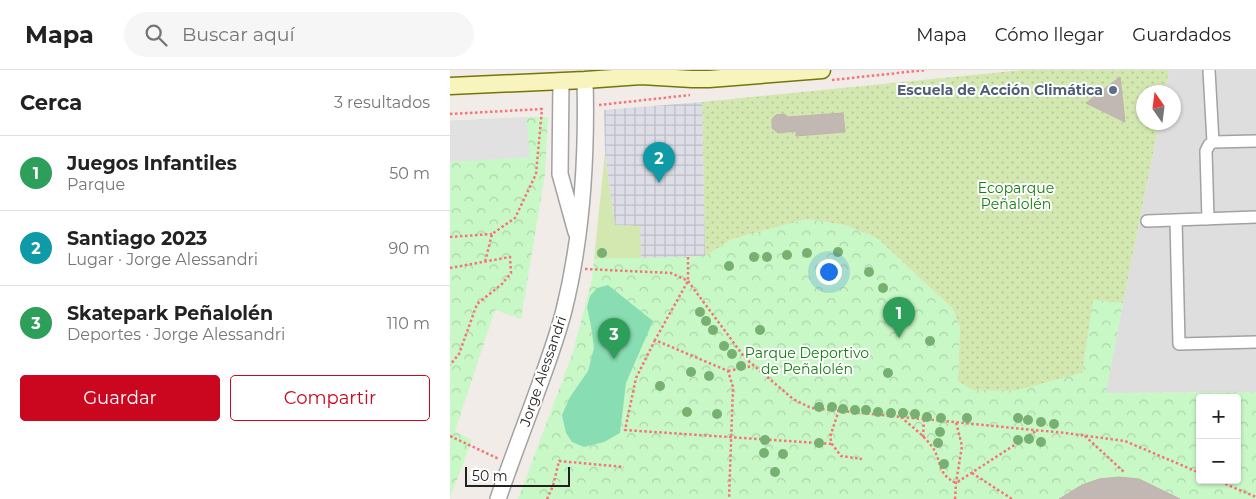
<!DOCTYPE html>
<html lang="es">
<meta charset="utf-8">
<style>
body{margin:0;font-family:Montserrat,sans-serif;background:#f6f6f6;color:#222}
.controls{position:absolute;right:15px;bottom:15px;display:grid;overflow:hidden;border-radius:5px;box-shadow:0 1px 4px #0004}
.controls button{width:45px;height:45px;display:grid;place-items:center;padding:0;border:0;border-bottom:1px solid #e0e0e0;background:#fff;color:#222;font:25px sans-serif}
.compass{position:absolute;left:686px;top:15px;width:45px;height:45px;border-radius:50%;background:#fff;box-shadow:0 1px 4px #0004;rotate:346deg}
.scale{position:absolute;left:15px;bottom:12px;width:105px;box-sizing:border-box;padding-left:5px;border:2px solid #212121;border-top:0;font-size:14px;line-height:18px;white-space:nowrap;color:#212121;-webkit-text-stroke:4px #fff;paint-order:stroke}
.you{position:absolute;left:378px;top:201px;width:18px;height:18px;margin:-12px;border:4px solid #fff;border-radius:50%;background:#1a73e8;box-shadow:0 0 0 8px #1a73e833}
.badge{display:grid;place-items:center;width:32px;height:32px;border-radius:50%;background:#ca071f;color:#fff;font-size:16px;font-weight:700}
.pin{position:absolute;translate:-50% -41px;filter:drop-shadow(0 1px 2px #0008)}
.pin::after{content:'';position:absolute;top:26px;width:18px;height:15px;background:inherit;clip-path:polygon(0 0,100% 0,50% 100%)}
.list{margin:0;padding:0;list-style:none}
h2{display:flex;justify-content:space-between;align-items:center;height:65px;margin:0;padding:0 20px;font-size:21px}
h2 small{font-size:16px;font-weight:400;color:#767676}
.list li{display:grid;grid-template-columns:32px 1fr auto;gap:15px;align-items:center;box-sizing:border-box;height:75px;padding:0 20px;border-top:1px solid #e0e0e0}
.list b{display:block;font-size:19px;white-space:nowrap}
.list p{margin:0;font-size:16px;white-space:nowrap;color:#767676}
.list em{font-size:16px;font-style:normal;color:#767676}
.actions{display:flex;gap:10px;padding:15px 20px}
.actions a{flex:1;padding:11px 0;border:1px solid #ca071f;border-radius:5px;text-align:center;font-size:18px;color:#ca071f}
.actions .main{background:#ca071f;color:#fff}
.icon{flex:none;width:28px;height:28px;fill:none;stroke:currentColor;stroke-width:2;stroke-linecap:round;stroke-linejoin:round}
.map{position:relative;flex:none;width:806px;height:429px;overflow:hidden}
header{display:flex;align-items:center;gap:30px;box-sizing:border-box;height:70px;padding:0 25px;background:#fff;border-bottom:1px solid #e0e0e0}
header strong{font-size:24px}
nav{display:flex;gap:28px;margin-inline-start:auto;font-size:18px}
.search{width:350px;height:45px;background:#f6f6f6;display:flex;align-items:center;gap:12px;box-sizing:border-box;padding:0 18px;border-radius:28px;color:#767676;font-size:19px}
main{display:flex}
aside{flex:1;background:#fff}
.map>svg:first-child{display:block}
.residential{fill:#dfdede}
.grass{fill:#d3e8b0}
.park{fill:url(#park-crowns);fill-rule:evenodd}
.garden{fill:url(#garden-dots)}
.pitch{fill:#89ddb2}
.parking{fill:#e1e1e1}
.plaza{fill:url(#plaza-grid)}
.building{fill:#c1b8b4;stroke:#c2b2aa}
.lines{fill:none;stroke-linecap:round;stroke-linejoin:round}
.minor-casing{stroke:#a2a2a2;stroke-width:14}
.tertiary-casing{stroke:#a2a2a2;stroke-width:18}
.secondary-casing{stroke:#767509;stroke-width:19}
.path{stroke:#f57476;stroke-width:2.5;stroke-dasharray:2.5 2.5;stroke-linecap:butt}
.minor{stroke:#fff;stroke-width:11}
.tertiary{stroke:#fff;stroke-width:15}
.secondary{stroke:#f8f4be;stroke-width:16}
.tree{fill:#77b071}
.service-dot{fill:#5c6f8a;stroke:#fff;stroke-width:2}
.labels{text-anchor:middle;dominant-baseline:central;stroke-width:4;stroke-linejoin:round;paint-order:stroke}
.service-label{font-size:14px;font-weight:bold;fill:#4e5e75;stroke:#fff;text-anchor:end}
.park-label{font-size:14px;fill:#147e10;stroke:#fff}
.street-label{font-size:14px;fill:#212121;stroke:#fff}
</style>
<header>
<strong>Mapa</strong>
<div class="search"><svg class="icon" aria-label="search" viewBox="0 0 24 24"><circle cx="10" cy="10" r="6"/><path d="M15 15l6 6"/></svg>Buscar aquí</div>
<nav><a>Mapa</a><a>Cómo llegar</a><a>Guardados</a></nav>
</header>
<main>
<aside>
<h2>Cerca<small>3 resultados</small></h2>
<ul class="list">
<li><span class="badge" style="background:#2e9e5b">1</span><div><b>Juegos Infantiles</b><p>Parque</p></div><em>50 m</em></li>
<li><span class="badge" style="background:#0f9aa8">2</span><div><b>Santiago 2023</b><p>Lugar · Jorge Alessandri</p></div><em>90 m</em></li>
<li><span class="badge" style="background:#2e9e5b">3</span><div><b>Skatepark Peñalolén</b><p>Deportes · Jorge Alessandri</p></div><em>110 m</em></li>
</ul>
<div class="actions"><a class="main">Guardar</a><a>Compartir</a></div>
</aside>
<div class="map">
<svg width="806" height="429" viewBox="0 0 806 429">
<defs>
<pattern id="park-crowns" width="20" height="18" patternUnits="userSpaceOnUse" patternTransform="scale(1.25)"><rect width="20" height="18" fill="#c9f8c7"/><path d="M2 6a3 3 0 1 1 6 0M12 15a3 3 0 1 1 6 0" fill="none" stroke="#acd4ab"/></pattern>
<pattern id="garden-dots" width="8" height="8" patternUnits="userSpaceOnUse" patternTransform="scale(1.25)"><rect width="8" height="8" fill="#d3e8b0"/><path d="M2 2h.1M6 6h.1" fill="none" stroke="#b5c797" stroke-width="1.8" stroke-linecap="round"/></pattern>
<pattern id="plaza-grid" width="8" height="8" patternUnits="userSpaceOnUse" patternTransform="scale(1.25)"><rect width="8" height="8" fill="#dcdde6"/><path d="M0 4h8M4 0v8" fill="none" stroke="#bcbdc5"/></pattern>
</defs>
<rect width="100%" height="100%" fill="#f1ece7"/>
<path class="residential" d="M 719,0 L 806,0 L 806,322 L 655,323 L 709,53 L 724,52 L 724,22 L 715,22 Z"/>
<path class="grass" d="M 155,83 L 165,155 L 191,156 L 191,188 L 144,189 Z"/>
<path class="park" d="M 76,47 L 98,47 L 95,104 L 71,249 L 45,240 L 5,361 L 22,370 L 0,428 L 0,51 Z
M 357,149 L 395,155 L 427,168 L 503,239 L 510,257 L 508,311 L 643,229 L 673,233 L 656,323 L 806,322 L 806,429 L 68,429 L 123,282 L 142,209 L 144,189 L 255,186 L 282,169 ZM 750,328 L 787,328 L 787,410 L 750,410 Z"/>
<path class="garden" d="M 573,0 L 719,0 L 715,22 L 694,22 L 694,52 L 709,53 L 673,233 L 643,230 L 632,303 L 563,321 L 523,320 L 508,311 L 510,257 L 503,239 L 427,168 L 395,155 L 357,149 L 282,169 L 255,186 L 252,32 Z"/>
<path class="pitch" d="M 158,215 L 203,251 L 176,313 L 170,363 L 154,372 L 134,377 L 122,372 L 116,363 L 112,345 L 120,327 L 138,301 L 144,278 L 141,256 L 137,237 L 140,226 L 147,218 Z"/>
<path class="parking" d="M 76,47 L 80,87 L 0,92 L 0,51 Z"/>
<path class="plaza" d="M 252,32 L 255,186 L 191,188 L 190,156 L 165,155 L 155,83 L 154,40 Z"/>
<path class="building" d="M 670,7 L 675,52 L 636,33 Z
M 393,43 L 395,62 L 346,66 L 346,61 L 328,63 L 322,58 L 322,49 L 326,45 L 334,44 L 338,47 Z
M 669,407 L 689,409 L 730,429 L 609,429 L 632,415 L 649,409 Z"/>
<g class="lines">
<g class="minor-casing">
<path id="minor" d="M 763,72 L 806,71
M 758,149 L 756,81 L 759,75 L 763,72 L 759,0
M 726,150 L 729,274 L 806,272
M 697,151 L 806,147"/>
</g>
<g class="tertiary-casing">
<path id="tertiary" d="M 111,11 L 110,104 L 126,162
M 48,429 C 59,397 71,365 83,333 C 94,302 106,272 114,240 C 133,164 137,87 135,10"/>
</g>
<g class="secondary-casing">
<path id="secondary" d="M 0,16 L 135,10 L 191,6 L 242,9 L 259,9 L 372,0"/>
</g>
<path class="path" d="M 382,10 L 476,0
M 149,35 L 240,25
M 0,44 L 92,39 L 86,104 L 65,148 L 42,164 L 35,192
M 0,167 L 42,164
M 238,187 L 238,211 L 205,270 L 278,301 L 283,317 L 279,429
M 0,198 L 60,187 L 61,203 L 52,214 L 27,234 L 9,284 L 0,295
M 135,199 L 221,203 L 238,211 L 295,288 L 343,329 L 361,338 L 615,363 L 675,371 L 750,403
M 205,270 L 186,308 L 175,360 L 382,374
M 278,301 L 303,296
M 389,340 L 380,367 L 382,374 L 391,386 L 412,389
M 451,347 C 461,356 472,364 480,374 C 493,389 485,403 506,413 L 586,361
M 0,366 L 49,389
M 635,366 L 674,402
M 473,367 L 474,349
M 522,403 L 562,429
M 766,410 L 806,427
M 97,429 L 103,416 L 109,391 L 174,397
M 505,429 L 506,413 L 512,376 L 506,352"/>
<use href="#minor" class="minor"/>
<use href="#tertiary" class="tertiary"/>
<use href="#secondary" class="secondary"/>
</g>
<g class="tree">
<circle cx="388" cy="182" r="5"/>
<circle cx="152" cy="183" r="5"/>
<circle cx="357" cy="183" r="5"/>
<circle cx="337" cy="185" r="5"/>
<circle cx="304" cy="187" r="5"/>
<circle cx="317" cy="187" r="5"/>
<circle cx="279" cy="196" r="5"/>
<circle cx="419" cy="202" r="5"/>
<circle cx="433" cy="218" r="5"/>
<circle cx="250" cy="242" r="5"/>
<circle cx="256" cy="251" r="5"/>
<circle cx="263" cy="260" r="5"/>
<circle cx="310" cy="260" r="5"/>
<circle cx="480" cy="271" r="5"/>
<circle cx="274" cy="276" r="5"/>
<circle cx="282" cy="284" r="5"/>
<circle cx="291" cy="296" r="5"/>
<circle cx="241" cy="302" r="5"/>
<circle cx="438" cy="303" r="5"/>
<circle cx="259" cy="306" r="5"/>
<circle cx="210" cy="316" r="5"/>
<circle cx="369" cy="337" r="5"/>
<circle cx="382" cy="337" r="5"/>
<circle cx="393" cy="339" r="5"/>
<circle cx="405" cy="340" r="5"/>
<circle cx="416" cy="340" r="5"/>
<circle cx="237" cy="342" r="5"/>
<circle cx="428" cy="342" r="5"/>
<circle cx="441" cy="343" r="5"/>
<circle cx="453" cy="343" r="5"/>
<circle cx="267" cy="344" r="5"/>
<circle cx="465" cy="344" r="5"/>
<circle cx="477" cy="347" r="5"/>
<circle cx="491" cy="348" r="5"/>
<circle cx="517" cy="348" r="5"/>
<circle cx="568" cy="348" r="5"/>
<circle cx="578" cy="350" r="5"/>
<circle cx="591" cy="352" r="5"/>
<circle cx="604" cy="354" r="5"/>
<circle cx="490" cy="362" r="5"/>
<circle cx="579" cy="369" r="5"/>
<circle cx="315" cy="370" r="5"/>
<circle cx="568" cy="370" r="5"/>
<circle cx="591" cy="372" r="5"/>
<circle cx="369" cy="373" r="5"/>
<circle cx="488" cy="373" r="5"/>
<circle cx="314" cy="383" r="5"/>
<circle cx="333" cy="384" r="5"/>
<circle cx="494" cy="394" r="5"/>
<circle cx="325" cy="402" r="5"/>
</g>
<circle class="service-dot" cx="663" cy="20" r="5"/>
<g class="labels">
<g class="service-label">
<text x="653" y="20">Escuela de Acción Climática</text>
</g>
<g class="park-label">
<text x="566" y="118">Ecoparque<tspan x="566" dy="16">Peñalolén</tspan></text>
<text x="357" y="283">Parque Deportivo<tspan x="357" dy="16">de Peñalolén</tspan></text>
</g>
<g class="street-label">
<text transform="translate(93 301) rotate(-71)">Jorge Alessandri</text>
</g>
</g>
</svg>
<div class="controls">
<button>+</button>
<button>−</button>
</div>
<svg class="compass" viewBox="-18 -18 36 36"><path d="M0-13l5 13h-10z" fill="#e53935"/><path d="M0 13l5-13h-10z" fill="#767676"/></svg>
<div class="scale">50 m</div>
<div class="you"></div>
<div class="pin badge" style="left:449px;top:268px;background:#2e9e5b">1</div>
<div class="pin badge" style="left:209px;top:113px;background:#0f9aa8">2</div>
<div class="pin badge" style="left:164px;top:289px;background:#2e9e5b">3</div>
</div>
</main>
